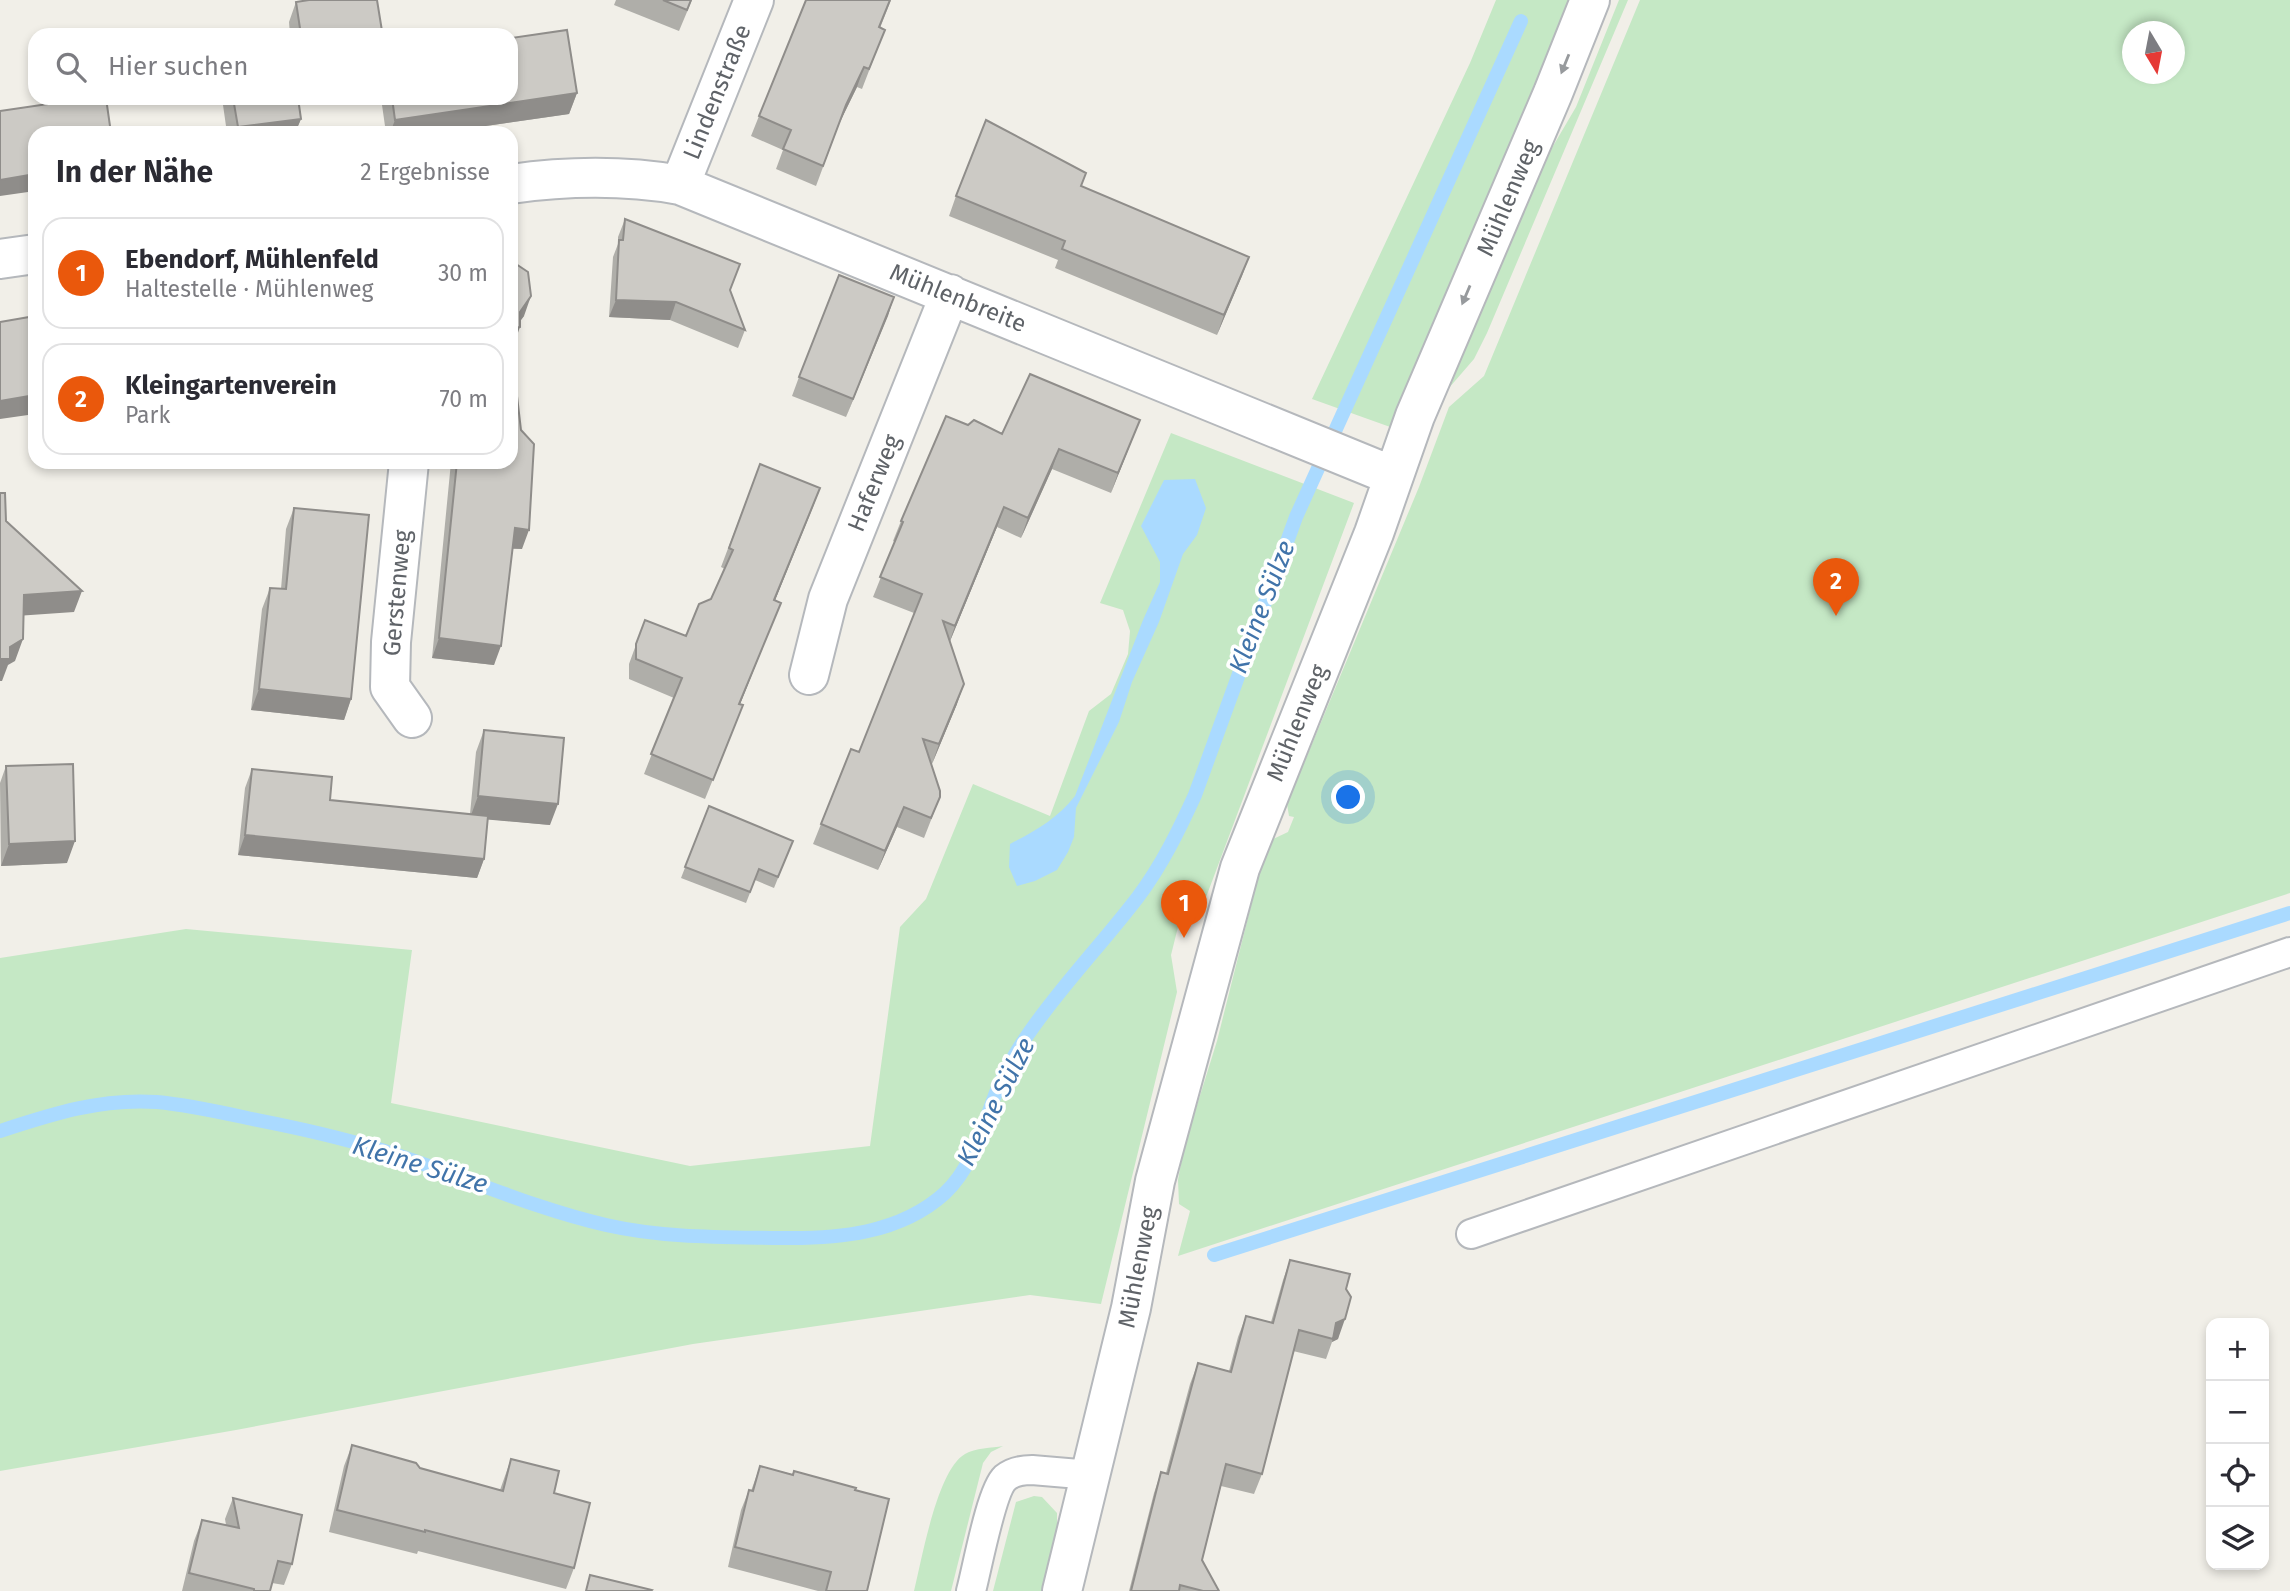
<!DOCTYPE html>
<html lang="de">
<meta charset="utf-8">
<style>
body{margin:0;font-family:"Fira Sans",sans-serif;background:#f2f2f3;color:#2b2b33}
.controls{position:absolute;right:21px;bottom:21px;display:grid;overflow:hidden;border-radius:14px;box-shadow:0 4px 10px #0003}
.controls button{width:63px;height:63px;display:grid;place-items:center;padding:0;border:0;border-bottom:2px solid #e1e1e2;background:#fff;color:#2b2b33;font:35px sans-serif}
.compass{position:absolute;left:2122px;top:21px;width:63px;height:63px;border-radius:50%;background:#fff;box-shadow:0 4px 10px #0003;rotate:170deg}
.you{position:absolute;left:1349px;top:798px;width:24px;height:24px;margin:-18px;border:5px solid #fff;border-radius:50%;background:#1a73e8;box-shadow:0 0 0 10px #1a73e833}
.badge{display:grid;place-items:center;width:46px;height:46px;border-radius:50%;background:#ea580c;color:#fff;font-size:23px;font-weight:700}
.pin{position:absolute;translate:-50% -58px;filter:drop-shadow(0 2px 4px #0008)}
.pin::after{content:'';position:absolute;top:37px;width:24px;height:21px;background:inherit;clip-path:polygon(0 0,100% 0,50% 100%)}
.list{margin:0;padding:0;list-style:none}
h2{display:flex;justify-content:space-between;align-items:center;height:91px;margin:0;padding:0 28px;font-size:30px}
h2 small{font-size:23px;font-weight:400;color:#7c7c81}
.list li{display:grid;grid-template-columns:46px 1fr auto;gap:21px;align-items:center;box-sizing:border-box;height:112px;margin:0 14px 14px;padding:0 14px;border:2px solid #e1e1e2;border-radius:21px}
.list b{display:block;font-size:26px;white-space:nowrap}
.list p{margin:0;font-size:23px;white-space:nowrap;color:#7c7c81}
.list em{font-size:23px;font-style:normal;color:#7c7c81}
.icon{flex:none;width:38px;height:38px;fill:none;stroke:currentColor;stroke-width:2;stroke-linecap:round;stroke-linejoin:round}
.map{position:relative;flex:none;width:2290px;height:1591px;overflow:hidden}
.search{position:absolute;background:#fff;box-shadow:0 4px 10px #0003;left:28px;top:28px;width:490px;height:77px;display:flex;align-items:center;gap:18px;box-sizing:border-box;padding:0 24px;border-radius:21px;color:#7c7c81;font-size:26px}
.panel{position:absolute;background:#fff;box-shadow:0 4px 10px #0003;left:28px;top:126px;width:490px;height:343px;border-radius:21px}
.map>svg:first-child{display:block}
.green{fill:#c5e8c5;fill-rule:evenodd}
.water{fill:#aadaff}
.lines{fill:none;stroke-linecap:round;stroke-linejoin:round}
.stream{stroke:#aadaff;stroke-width:14}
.service-casing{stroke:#b5b8bc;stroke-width:32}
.minor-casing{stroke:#b5b8bc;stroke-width:42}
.service{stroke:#fff;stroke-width:28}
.minor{stroke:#fff;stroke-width:38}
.wall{fill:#afaea9}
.shaded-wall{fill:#8f8d8a}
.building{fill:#cccac5;stroke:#8f8d8a;stroke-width:2}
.oneway{fill:#979a9d}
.labels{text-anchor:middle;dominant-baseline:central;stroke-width:7;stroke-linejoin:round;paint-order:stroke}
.street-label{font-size:24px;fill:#5f6368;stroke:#fff}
.water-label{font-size:26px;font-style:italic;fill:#4174aa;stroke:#fff}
</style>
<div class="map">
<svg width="2290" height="1591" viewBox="0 0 2290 1591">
<rect width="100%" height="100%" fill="#f1efe8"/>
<path class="green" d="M 1496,0 L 1574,0 L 1393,428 L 1312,399 L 1470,63 Z
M 1619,0 L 1628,0 L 1487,333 L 1474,359 L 1442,396 L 1539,170 L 1576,107 Z
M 1640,0 L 2290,0 L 2290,893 L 1178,1256 L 1190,1211 L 1179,1204 L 1178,1180 L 1184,1147 L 1217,1041 L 1267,842 L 1288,832 L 1294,817 L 1289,816 L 1287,804 L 1419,487 L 1449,407 L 1484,376 ZM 2132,32 L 2174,32 L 2174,74 L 2132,74 Z
M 1171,433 L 1354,503 L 1199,916 L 1179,923 L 1171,955 L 1177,992 L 1101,1304 L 1030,1295 L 693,1344 L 236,1430 L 0,1471 L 0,958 L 186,929 L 412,950 L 391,1103 L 690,1166 L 870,1146 L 900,927 L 926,899 L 973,784 L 1050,816 L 1089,711 L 1111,694 L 1128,654 L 1130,631 L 1123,610 L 1100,603 Z
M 1003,1446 L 991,1452 L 983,1463 L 951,1591 L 914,1591 C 922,1559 937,1470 965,1454 C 975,1448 992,1448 1003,1446 Z
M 1034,1496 L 1042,1497 L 1057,1513 L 1057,1533 L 1043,1591 L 993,1591 L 1016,1502 Z"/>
<path class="water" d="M 1195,479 L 1206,508 L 1197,535 L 1183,554 L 1159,622 L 1132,682 L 1119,722 L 1076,808 L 1074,837 L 1068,852 L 1057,870 L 1035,881 L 1017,886 L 1009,867 L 1010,844 C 1035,831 1057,819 1075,796 L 1143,620 L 1160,582 L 1160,562 L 1141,526 L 1164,480 Z"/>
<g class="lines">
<path class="stream" d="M 0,1131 C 52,1114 101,1098 157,1102 C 190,1105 224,1113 257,1120 C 298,1128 338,1137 378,1149 C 454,1172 527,1207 606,1225 C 663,1238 722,1237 780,1238 C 837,1239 900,1234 945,1193 C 973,1167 983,1125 997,1090 C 1006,1070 1016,1051 1029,1033 C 1062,985 1103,943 1138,897 C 1162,865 1179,830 1195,795 L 1296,517 L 1521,21
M 1214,1255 L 2290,913"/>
<g class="service-casing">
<path id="service" d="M 1471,1234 L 2290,952
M 971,1591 C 977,1569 991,1491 1005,1478 C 1012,1472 1023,1470 1032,1470 L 1091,1475"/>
</g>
<g class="minor-casing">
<path id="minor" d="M 511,184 C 568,176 623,175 680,185 L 1393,476
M 680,185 L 754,0
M 0,259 L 35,254
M 409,462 L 391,642 L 390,687 L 412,718
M 809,675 L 828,599 L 950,294
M 1062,1591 L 1131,1308 L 1155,1181 L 1240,868 L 1374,533 L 1415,416 L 1553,93 L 1590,0"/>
</g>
<use href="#service" class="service"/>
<use href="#minor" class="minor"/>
</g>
<path class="wall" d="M 616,0 L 692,0 L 679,31 L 614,5 Z
M 891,0 L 880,28 L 877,50 L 862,89 L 857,87 L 838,126 L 816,186 L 776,169 L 783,150 L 751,136 L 759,116 Z
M 296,2 L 382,31 L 390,35 L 290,35 L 289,22 Z
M 577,93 L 569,114 L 437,133 L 386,133 L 381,98 L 511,98 Z
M 222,98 L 298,98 L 301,119 L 295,133 L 227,133 Z
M 1081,186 L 1249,257 L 1217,335 L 1055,268 L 1058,260 L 949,216 L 956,196 Z
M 625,219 L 730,290 L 745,330 L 738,348 L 670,320 L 609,317 L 613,257 L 618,244 L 618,237 Z
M 511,252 L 524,316 L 520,321 L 513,347 L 511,347 L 522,549 L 512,549 L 494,665 L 432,658 L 451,462 L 511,462 Z
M 894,297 L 846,417 L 792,396 L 799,377 Z
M 1140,420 L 1111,493 L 1052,469 L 1021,538 L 997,527 L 950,641 L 957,704 L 932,764 L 931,764 L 940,797 L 924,838 L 897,827 L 878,870 L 813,844 L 821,824 L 859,752 L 914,613 L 873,597 L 895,542 L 893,541 L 901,521 L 968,425 L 1002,434 Z
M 760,464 L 820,488 L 775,600 L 773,622 L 740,704 L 735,725 L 705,799 L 644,774 L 674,698 L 629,679 L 629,664 L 645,620 L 686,636 L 711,599 L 725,569 L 721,567 Z
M 294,508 L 351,699 L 344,720 L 251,710 L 262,609 L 270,588 L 281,589 L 286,529 Z
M 484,730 L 550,825 L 488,819 L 484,859 L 477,878 L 238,855 L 245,788 L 252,769 L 330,800 L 470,814 L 476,752 Z
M 6,766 L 67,863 L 1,866 L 0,783 Z
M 709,806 L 793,841 L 774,888 L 755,880 L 746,903 L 681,878 Z
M 1290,1260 L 1346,1289 L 1338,1339 L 1332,1342 L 1326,1359 L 1293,1351 L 1262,1474 L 1254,1494 L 1221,1486 L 1202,1560 L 1219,1591 L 1129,1591 L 1154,1493 L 1161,1472 L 1166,1473 L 1190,1384 L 1198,1363 L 1229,1371 L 1238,1337 L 1246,1316 L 1271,1322 L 1283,1280 Z
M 352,1445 L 420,1468 L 500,1490 L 511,1459 L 554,1493 L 574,1568 L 566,1589 L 418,1551 L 417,1554 L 329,1532 L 344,1466 Z
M 760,1466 L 855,1490 L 867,1591 L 818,1591 L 728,1567 L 741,1510 L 749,1490 L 751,1491 Z
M 233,1498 L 292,1564 L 284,1585 L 272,1583 L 270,1591 L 182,1591 L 194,1541 L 202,1520 L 226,1525 L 225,1519 Z"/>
<path class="shaded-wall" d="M 864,67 L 857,87 L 838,126 L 816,186 L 846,105 Z
M 577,93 L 569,114 L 437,133 L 390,133 L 395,120 Z
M 301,119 L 295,133 L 236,133 L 238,127 Z
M 35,174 L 35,191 L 0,196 L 0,180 Z
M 1249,257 L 1242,276 L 1217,335 L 1224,315 Z
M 531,296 L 524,316 L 515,328 L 520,327 L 513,347 L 511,347 L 511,329 L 520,312 Z
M 894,297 L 888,316 L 846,417 L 853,399 Z
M 616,300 L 676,302 L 670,320 L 609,317 Z
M 35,395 L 35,414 L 0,419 L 0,401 Z
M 1140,420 L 1132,440 L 1111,493 L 1118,473 Z
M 1059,449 L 1052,469 L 1021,538 L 1028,518 Z
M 319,462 L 363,462 L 316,469 Z
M 820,488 L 813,507 L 767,620 L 774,600 Z
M 1004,507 L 997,527 L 948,646 L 955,626 Z
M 515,528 L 529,530 L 522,549 L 508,548 Z
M 82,591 L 74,612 L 16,616 L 24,595 Z
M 781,603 L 773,622 L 732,724 L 739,704 Z
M 439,638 L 501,646 L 494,665 L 432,658 Z
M 23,639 L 15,661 L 8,665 L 2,681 L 0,681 L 0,659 L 10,647 Z
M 964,684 L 957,704 L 932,764 L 939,744 Z
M 259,689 L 351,699 L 344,720 L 251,710 Z
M 478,796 L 558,804 L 550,825 L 470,818 Z
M 904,807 L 897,827 L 878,870 L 885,851 Z
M 245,835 L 484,859 L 477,878 L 238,855 Z
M 75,841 L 67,863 L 1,866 L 9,844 Z
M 1345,1319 L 1338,1339 L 1332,1342 L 1336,1323 Z"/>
<path class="building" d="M 309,0 L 377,0 L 382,31 L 390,35 L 381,35 L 381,33 L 369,35 L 301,35 L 296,2 Z
M 663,0 L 691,0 L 687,10 Z
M 806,0 L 890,0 L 879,27 L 885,30 L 869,69 L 864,67 L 846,105 L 823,166 L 783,149 L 791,130 L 759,116 Z
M 567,30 L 577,93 L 395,120 L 392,98 L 511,98 L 511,38 Z
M 89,98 L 106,98 L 111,133 L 35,133 L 35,174 L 0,180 L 0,111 Z
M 233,98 L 298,98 L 301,119 L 238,127 Z
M 986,120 L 1086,173 L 1081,186 L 1249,257 L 1224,315 L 1062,249 L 1065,241 L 956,196 Z
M 625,219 L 740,264 L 730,290 L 745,330 L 676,302 L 616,300 L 619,240 L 623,240 Z
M 511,252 L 513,262 L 528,272 L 531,296 L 520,312 L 520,327 L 511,329 Z
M 839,275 L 894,297 L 853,399 L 799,377 Z
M 35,316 L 35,395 L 0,401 L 0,322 Z
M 511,345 L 521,430 L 534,444 L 529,530 L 515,528 L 501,646 L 439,638 L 457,462 L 511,462 Z
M 1030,374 L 1140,420 L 1118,473 L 1059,449 L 1028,518 L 1004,507 L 955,626 L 943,621 L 964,684 L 939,744 L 923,739 L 940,791 L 940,797 L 931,818 L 904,807 L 885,851 L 821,824 L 851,749 L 859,752 L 922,594 L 880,577 L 903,522 L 901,521 L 946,416 L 968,425 L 974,420 L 1002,434 Z
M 760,464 L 820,488 L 774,600 L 781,603 L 739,704 L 743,705 L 713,780 L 651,754 L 682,678 L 636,659 L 636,644 L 645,620 L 686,636 L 699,604 L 711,599 L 733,550 L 729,548 Z
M 0,493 L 5,493 L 6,521 L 82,591 L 24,595 L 23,639 L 10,647 L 10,659 L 0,659 Z
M 294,508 L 369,515 L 351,699 L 259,689 L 270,588 L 286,589 Z
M 484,730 L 564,738 L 558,804 L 478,796 Z
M 73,764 L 75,841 L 9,844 L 6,766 Z
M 252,769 L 332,777 L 330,800 L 488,816 L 484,859 L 245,835 Z
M 709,806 L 793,841 L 778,877 L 759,869 L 750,892 L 685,867 Z
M 1290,1260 L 1350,1274 L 1346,1289 L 1351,1297 L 1345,1319 L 1336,1323 L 1333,1339 L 1299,1330 L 1262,1474 L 1226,1464 L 1202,1560 L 1219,1591 L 1203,1591 L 1180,1585 L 1179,1591 L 1131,1591 L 1161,1472 L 1168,1474 L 1198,1363 L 1231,1372 L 1246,1316 L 1273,1323 Z
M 352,1445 L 416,1463 L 420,1468 L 503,1491 L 511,1459 L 559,1471 L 554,1493 L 590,1503 L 574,1568 L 425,1530 L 425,1532 L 337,1510 Z
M 760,1466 L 793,1475 L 794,1471 L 856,1488 L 855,1490 L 889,1499 L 867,1591 L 826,1591 L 831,1572 L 735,1547 L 749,1490 L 753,1491 Z
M 233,1498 L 302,1515 L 292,1564 L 278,1561 L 270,1591 L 254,1591 L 254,1589 L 189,1573 L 202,1520 L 239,1528 Z
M 590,1575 L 652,1590 L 651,1591 L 586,1591 Z"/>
<defs><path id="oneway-solid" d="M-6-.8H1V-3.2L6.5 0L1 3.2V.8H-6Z" transform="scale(1.75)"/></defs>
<g class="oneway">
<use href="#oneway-solid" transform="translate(1565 64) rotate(112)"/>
<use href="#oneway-solid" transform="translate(1466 295) rotate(113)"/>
</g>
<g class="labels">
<g class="street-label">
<text transform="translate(717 92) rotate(-68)">Lindenstraße</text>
<text transform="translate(1508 198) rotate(-67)">Mühlenweg</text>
<text transform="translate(958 298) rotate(22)">Mühlenbreite</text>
<text transform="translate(874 483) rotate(-68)">Haferweg</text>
<text transform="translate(397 593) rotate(-85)">Gerstenweg</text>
<text transform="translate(1297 723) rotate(-68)">Mühlenweg</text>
<text transform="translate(1138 1267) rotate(-79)">Mühlenweg</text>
</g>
<g class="water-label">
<text transform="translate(1262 607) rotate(-69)">Kleine Sülze</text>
<text transform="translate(996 1102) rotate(-63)">Kleine Sülze</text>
<text transform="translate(420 1165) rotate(17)">Kleine Sülze</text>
</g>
</g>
</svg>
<div class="controls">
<button>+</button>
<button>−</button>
<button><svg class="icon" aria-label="locate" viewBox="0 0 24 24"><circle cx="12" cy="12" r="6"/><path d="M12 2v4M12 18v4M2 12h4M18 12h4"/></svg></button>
<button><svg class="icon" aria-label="layers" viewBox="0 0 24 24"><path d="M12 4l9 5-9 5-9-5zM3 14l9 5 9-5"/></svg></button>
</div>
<svg class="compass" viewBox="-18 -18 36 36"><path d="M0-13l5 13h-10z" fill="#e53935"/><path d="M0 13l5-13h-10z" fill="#7c7c81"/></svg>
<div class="you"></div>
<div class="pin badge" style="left:1184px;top:938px">1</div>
<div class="pin badge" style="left:1836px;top:616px">2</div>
<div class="search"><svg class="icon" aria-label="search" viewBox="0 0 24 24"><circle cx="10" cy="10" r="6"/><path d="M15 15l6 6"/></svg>Hier suchen</div>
<section class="panel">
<h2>In der Nähe<small>2 Ergebnisse</small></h2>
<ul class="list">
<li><span class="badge">1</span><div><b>Ebendorf, Mühlenfeld</b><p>Haltestelle · Mühlenweg</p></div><em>30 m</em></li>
<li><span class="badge">2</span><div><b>Kleingartenverein</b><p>Park</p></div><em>70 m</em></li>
</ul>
</section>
</div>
